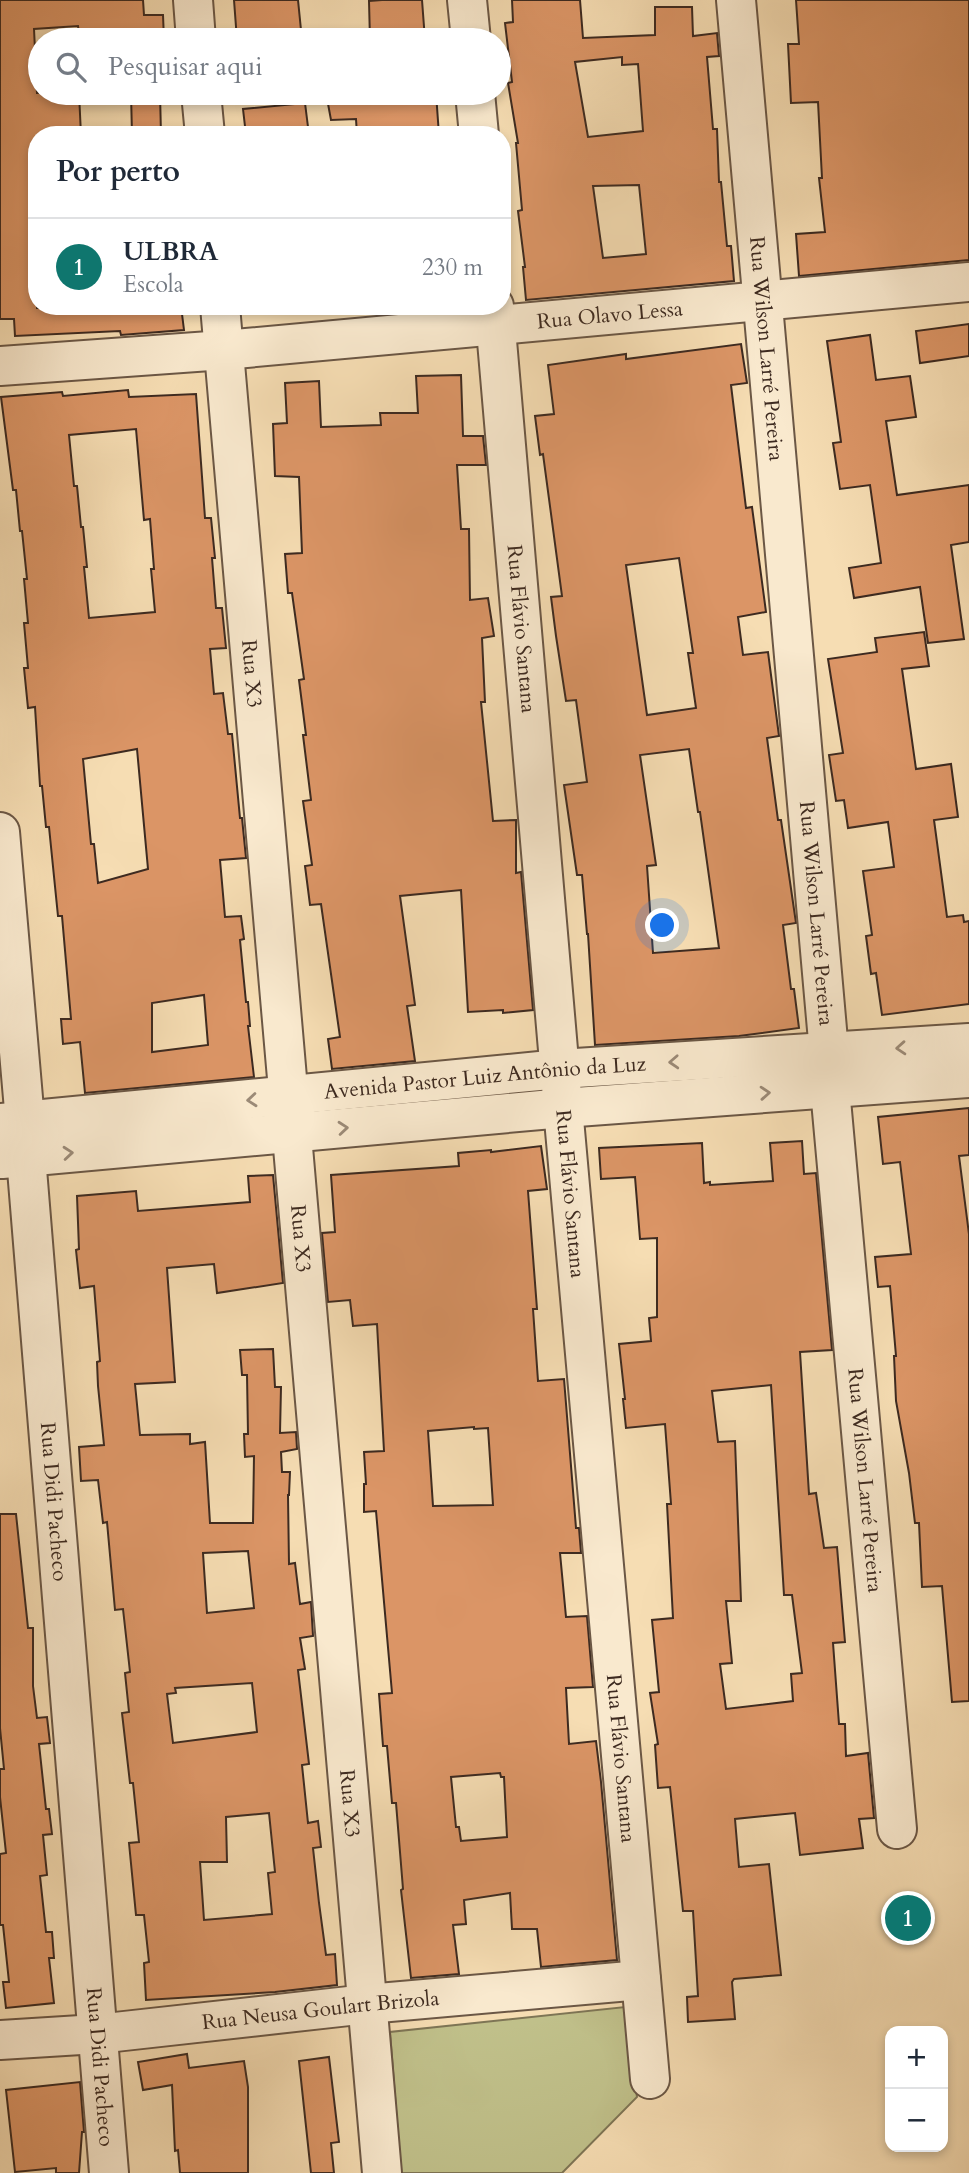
<!DOCTYPE html>
<html lang="pt">
<meta charset="utf-8">
<style>
body{margin:0;font-family:Cardo,serif;background:#f6f6f7;color:#1f2937}
.controls{position:absolute;right:21px;bottom:21px;display:grid;overflow:hidden;border-radius:14px;box-shadow:0 4px 10px #0003}
.controls button{width:63px;height:63px;display:grid;place-items:center;padding:0;border:0;border-bottom:2px solid #e0e1e3;background:#fff;color:#1f2937;font:35px sans-serif}
.you{position:absolute;left:663px;top:926px;width:24px;height:24px;margin:-18px;border:5px solid #fff;border-radius:50%;background:#1a73e8;box-shadow:0 0 0 10px #1a73e833}
.badge{display:grid;place-items:center;width:46px;height:46px;border-radius:50%;background:#0f766e;color:#fff;font-size:23px;font-weight:700}
.pin{position:absolute;translate:-50% -50%;border:4px solid #fff;box-shadow:0 2px 7px #0006}
.list{margin:0;padding:0;list-style:none}
h2{display:flex;justify-content:space-between;align-items:center;height:91px;margin:0;padding:0 28px;font-size:30px}
h2 small{font-size:23px;font-weight:400;color:#747a83}
.list li{display:grid;grid-template-columns:46px 1fr auto;gap:21px;align-items:center;box-sizing:border-box;height:98px;padding:0 28px;border-top:2px solid #e0e1e3}
.list b{display:block;font-size:26px;white-space:nowrap}
.list p{margin:0;font-size:23px;white-space:nowrap;color:#747a83}
.list em{font-size:23px;font-style:normal;color:#747a83}
.icon{flex:none;width:38px;height:38px;fill:none;stroke:currentColor;stroke-width:2;stroke-linecap:round;stroke-linejoin:round}
.map{position:relative;flex:none;width:969px;height:2173px;overflow:hidden}
.search{position:absolute;background:#fff;box-shadow:0 4px 10px #0003;left:28px;top:28px;width:483px;height:77px;display:flex;align-items:center;gap:18px;box-sizing:border-box;padding:0 24px;border-radius:38px;color:#747a83;font-size:26px}
.panel{position:absolute;background:#fff;box-shadow:0 4px 10px #0003;left:28px;top:126px;width:483px;height:189px;border-radius:28px}
.map>svg:first-child{display:block}
.green{fill:#c0c08a;stroke:#7e7555;stroke-width:2}
.building{fill:#db9566;stroke:#3d2a20;stroke-width:2;fill-rule:evenodd}
.lines{fill:none;stroke-linecap:round;stroke-linejoin:round}
.minor-casing{stroke:#6b5745;stroke-width:42}
.minor{stroke:#f9e9ce;stroke-width:38}
.oneway{stroke:#9b8a77}
.labels{text-anchor:middle;dominant-baseline:central;stroke-width:5;stroke-linejoin:round;paint-order:stroke}
.street-label{font-size:21px;fill:#3d2a20;stroke:#f9e9ce}
</style>
<div class="map">
<svg width="969" height="2173" viewBox="0 0 969 2173">
<rect width="100%" height="100%" fill="#f6ddb3"/>
<filter id="stains"><feTurbulence type="fractalNoise" baseFrequency=".00286" numOctaves="4"/><feColorMatrix values="0 0 0 0 .2 0 0 0 0 .09 0 0 0 0 .02 0 0 0 .5 -.17"/></filter>
<radialGradient id="worn" r=".72"><stop offset=".6" stop-color="#630" stop-opacity="0"/><stop offset="1" stop-color="#630" stop-opacity=".3"/></radialGradient>
<path class="green" d="M 625,2007 L 637,2097 L 562,2173 L 401,2173 L 390,2032 Z"/>
<path class="building" d="M 0,0 L 143,0 L 144,15 L 163,15 L 164,40 L 80,40 L 78,26 L 34,29 L 37,93 L 79,93 L 81,135 L 37,135 L 37,308 L 181,306 L 184,330 L 121,335 L 120,331 L 15,336 L 14,319 L 0,319 Z
M 234,0 L 298,0 L 302,40 L 237,40 Z
M 382,0 L 422,0 L 425,40 L 370,40 L 369,1 Z
M 512,0 L 580,0 L 583,38 L 655,35 L 655,7 L 692,7 L 693,36 L 717,33 L 719,56 L 707,57 L 713,129 L 717,129 L 719,182 L 721,182 L 727,246 L 731,246 L 734,281 L 526,300 L 523,267 L 525,267 L 518,211 L 522,210 L 516,143 L 518,143 L 508,83 L 512,82 L 505,23 L 513,22 ZM 622,57 L 622,65 L 638,64 L 643,131 L 588,137 L 575,62 ZM 639,185 L 646,254 L 603,258 L 593,186 Z
M 796,0 L 969,0 L 969,260 L 799,276 L 796,234 L 825,232 L 819,178 L 822,178 L 818,102 L 791,103 L 788,44 L 799,44 Z
M 131,93 L 160,93 L 161,135 L 132,135 Z
M 326,93 L 436,93 L 439,135 L 357,135 L 356,119 L 331,120 Z
M 305,103 L 309,135 L 246,135 L 243,109 Z
M 969,324 L 969,356 L 920,363 L 916,331 Z
M 870,335 L 876,380 L 910,376 L 916,417 L 886,421 L 897,495 L 969,485 L 969,542 L 951,545 L 964,639 L 928,643 L 920,587 L 854,598 L 849,568 L 881,563 L 870,485 L 840,489 L 833,443 L 841,442 L 827,341 Z
M 741,344 L 747,383 L 731,385 L 746,508 L 752,507 L 766,612 L 738,617 L 743,655 L 768,652 L 779,736 L 767,738 L 778,820 L 781,820 L 796,923 L 783,925 L 791,989 L 794,989 L 799,1028 L 739,1036 L 595,1045 L 588,934 L 587,934 L 582,875 L 577,875 L 564,785 L 587,782 L 576,700 L 566,701 L 556,636 L 551,597 L 562,596 L 543,454 L 540,455 L 535,416 L 554,414 L 548,365 L 626,354 L 626,359 ZM 679,558 L 693,653 L 688,653 L 696,708 L 647,715 L 626,565 ZM 689,749 L 698,812 L 700,812 L 719,948 L 653,953 L 647,866 L 656,865 L 640,755 Z
M 461,375 L 463,436 L 483,436 L 486,465 L 457,465 L 461,529 L 469,529 L 470,600 L 488,598 L 494,636 L 482,638 L 485,702 L 481,702 L 493,821 L 516,820 L 516,873 L 521,872 L 533,1010 L 503,1013 L 503,1010 L 468,1012 L 461,890 L 400,896 L 415,1005 L 407,1006 L 415,1061 L 332,1069 L 328,1039 L 340,1037 L 321,904 L 310,905 L 305,866 L 312,865 L 303,801 L 311,800 L 303,735 L 306,735 L 299,680 L 304,679 L 292,593 L 288,593 L 285,554 L 302,553 L 299,477 L 275,476 L 273,424 L 287,423 L 285,383 L 319,381 L 321,427 L 381,425 L 380,413 L 418,413 L 416,376 Z
M 128,390 L 129,397 L 196,394 L 205,518 L 211,518 L 215,558 L 212,558 L 216,608 L 222,608 L 226,648 L 210,649 L 214,694 L 223,693 L 228,734 L 232,734 L 240,818 L 242,818 L 246,858 L 220,860 L 225,917 L 241,916 L 244,939 L 240,940 L 246,1002 L 248,1002 L 250,1026 L 248,1026 L 254,1077 L 85,1093 L 80,1042 L 63,1044 L 61,1019 L 71,1019 L 62,916 L 58,916 L 49,827 L 46,827 L 42,786 L 40,786 L 35,707 L 28,708 L 24,668 L 28,668 L 24,623 L 28,623 L 24,579 L 27,579 L 22,531 L 20,531 L 16,490 L 13,490 L 1,397 L 62,392 L 63,396 ZM 136,429 L 144,520 L 150,519 L 154,569 L 151,569 L 155,612 L 89,618 L 84,567 L 87,567 L 83,527 L 81,527 L 77,486 L 74,486 L 69,435 ZM 137,749 L 148,869 L 98,883 L 94,844 L 91,844 L 83,759 ZM 204,995 L 208,1045 L 152,1052 L 152,1003 Z
M 924,632 L 929,666 L 902,669 L 916,769 L 951,764 L 958,817 L 934,820 L 947,917 L 963,915 L 964,922 L 969,921 L 969,1004 L 882,1015 L 876,973 L 871,974 L 866,936 L 872,935 L 863,871 L 894,867 L 888,822 L 848,828 L 844,800 L 836,801 L 829,755 L 843,753 L 828,659 L 877,652 L 875,638 Z
M 969,1108 L 969,1155 L 959,1156 L 969,1234 L 969,1701 L 952,1702 L 942,1586 L 922,1587 L 919,1523 L 915,1523 L 909,1473 L 896,1401 L 894,1356 L 896,1356 L 890,1286 L 878,1287 L 875,1257 L 911,1254 L 900,1162 L 883,1164 L 878,1117 Z
M 802,1141 L 804,1174 L 816,1173 L 832,1350 L 800,1352 L 809,1494 L 816,1493 L 824,1548 L 837,1547 L 845,1642 L 833,1643 L 839,1724 L 845,1724 L 846,1756 L 868,1753 L 874,1818 L 859,1819 L 863,1848 L 800,1855 L 795,1813 L 735,1819 L 739,1867 L 769,1864 L 781,1975 L 734,1979 L 732,1982 L 735,2019 L 688,2022 L 687,1997 L 698,1996 L 693,1911 L 683,1911 L 670,1787 L 658,1788 L 655,1745 L 658,1744 L 650,1693 L 659,1692 L 652,1620 L 673,1618 L 667,1504 L 671,1504 L 665,1424 L 626,1428 L 623,1399 L 625,1399 L 619,1344 L 651,1341 L 649,1318 L 657,1317 L 657,1238 L 640,1239 L 635,1177 L 601,1179 L 599,1148 L 702,1143 L 704,1183 L 710,1182 L 710,1185 L 773,1181 L 770,1143 ZM 771,1385 L 784,1595 L 792,1595 L 802,1673 L 791,1674 L 793,1701 L 726,1709 L 720,1664 L 732,1663 L 726,1601 L 741,1601 L 735,1441 L 718,1442 L 712,1391 Z
M 541,1146 L 547,1189 L 528,1191 L 537,1309 L 533,1309 L 538,1381 L 564,1379 L 576,1528 L 579,1528 L 581,1553 L 560,1553 L 566,1617 L 587,1616 L 593,1687 L 566,1688 L 569,1744 L 596,1741 L 601,1782 L 617,1960 L 541,1967 L 537,1929 L 512,1929 L 510,1893 L 464,1900 L 466,1924 L 453,1925 L 459,1974 L 411,1978 L 401,1890 L 403,1889 L 396,1803 L 392,1803 L 387,1746 L 383,1746 L 379,1694 L 392,1693 L 376,1511 L 364,1512 L 364,1484 L 366,1484 L 364,1452 L 384,1451 L 377,1324 L 353,1326 L 350,1300 L 328,1302 L 322,1233 L 335,1232 L 331,1175 L 459,1166 L 458,1153 L 491,1150 L 491,1152 ZM 474,1427 L 474,1429 L 488,1428 L 493,1505 L 433,1506 L 428,1431 ZM 500,1773 L 501,1777 L 504,1777 L 507,1837 L 461,1841 L 459,1827 L 456,1827 L 451,1777 Z
M 273,1175 L 283,1283 L 217,1293 L 214,1264 L 167,1268 L 175,1382 L 135,1384 L 140,1435 L 190,1434 L 190,1444 L 205,1442 L 210,1523 L 253,1523 L 254,1456 L 245,1457 L 244,1434 L 248,1434 L 247,1375 L 242,1375 L 240,1350 L 273,1349 L 275,1387 L 281,1387 L 280,1433 L 296,1432 L 297,1449 L 281,1452 L 282,1472 L 290,1472 L 289,1495 L 288,1495 L 289,1564 L 295,1563 L 300,1604 L 311,1602 L 313,1636 L 300,1638 L 305,1669 L 298,1670 L 309,1764 L 302,1765 L 308,1823 L 318,1821 L 321,1847 L 313,1848 L 319,1903 L 326,1955 L 335,1954 L 337,1985 L 275,1992 L 146,2000 L 144,1963 L 149,1962 L 144,1915 L 136,1915 L 129,1843 L 139,1842 L 133,1783 L 130,1783 L 122,1713 L 129,1712 L 125,1673 L 130,1672 L 123,1609 L 115,1610 L 107,1522 L 103,1523 L 98,1480 L 81,1481 L 79,1447 L 104,1445 L 98,1386 L 97,1362 L 100,1361 L 94,1286 L 80,1288 L 76,1250 L 79,1249 L 77,1196 L 136,1191 L 138,1211 L 250,1202 L 248,1176 ZM 248,1551 L 254,1608 L 207,1613 L 203,1553 ZM 252,1683 L 257,1732 L 173,1743 L 167,1694 L 176,1693 L 175,1688 ZM 269,1813 L 275,1872 L 268,1873 L 272,1914 L 204,1920 L 200,1862 L 227,1862 L 226,1817 Z
M 0,1514 L 16,1514 L 28,1628 L 33,1628 L 33,1686 L 37,1718 L 47,1717 L 50,1743 L 39,1744 L 46,1809 L 49,1809 L 52,1834 L 43,1835 L 47,1875 L 40,1876 L 46,1932 L 52,1932 L 54,1958 L 49,1958 L 54,2003 L 6,2008 L 3,1982 L 9,1982 L 3,1925 L 0,1925 L 0,1854 L 6,1853 L 0,1797 L 0,1769 L 4,1769 L 0,1728 Z
M 187,2054 L 189,2068 L 244,2061 L 248,2087 L 248,2173 L 180,2173 L 178,2150 L 175,2151 L 172,2085 L 143,2090 L 138,2062 Z
M 329,2057 L 339,2142 L 331,2143 L 334,2173 L 311,2173 L 299,2061 Z
M 80,2082 L 84,2132 L 82,2132 L 79,2173 L 56,2173 L 56,2168 L 15,2172 L 6,2090 Z"/>
<g class="lines">
<g class="minor-casing">
<g id="minor">
<path d="M 193,0 L 196,40"/>
<path d="M 467,0 L 471,40"/>
<path id="s1" d="M 736,0 L 829,1052 L 830,1089 L 897,1829"/>
<path d="M 201,93 L 205,135"/>
<path d="M 475,93 L 479,135"/>
<path id="s2" d="M 220,306 L 382,2173"/>
<path id="s3" d="M 494,306 L 563,1108 L 650,2079"/>
<path id="s4" d="M 0,366 L 224,350 L 969,282"/>
<path id="s5" d="M 0,832 L 25,1121 L 26,1157 L 109,2173"/>
<path id="s6" d="M 2,1123 L 560,1069 L 969,1043"/>
<path d="M 2,1159 L 563,1108 L 969,1078"/>
<path id="s7" d="M 0,2040 L 97,2034 L 367,2004 L 641,1980"/>
</g>
</g>
<use href="#minor" class="minor"/>
</g>
<defs><path id="oneway-chevron" d="M-2-3.5L2.5 0L-2 3.5" fill="none" stroke-width="1.6" stroke-linecap="round" stroke-linejoin="round" transform="scale(1.75)"/></defs>
<g class="oneway">
<use href="#oneway-chevron" transform="translate(901 1048) rotate(176)"/>
<use href="#oneway-chevron" transform="translate(674 1062) rotate(177)"/>
<use href="#oneway-chevron" transform="translate(765 1093) rotate(-4)"/>
<use href="#oneway-chevron" transform="translate(252 1100) rotate(175)"/>
<use href="#oneway-chevron" transform="translate(343 1128) rotate(-5)"/>
<use href="#oneway-chevron" transform="translate(68 1153) rotate(-5)"/>
</g>
<g class="labels">
<g class="street-label">
<text stroke="none"><textPath href="#s4" startOffset="612">Rua Olavo Lessa</textPath></text>
<text stroke="none"><textPath href="#s1" startOffset="350">Rua Wilson Larré Pereira</textPath></text>
<text stroke="none"><textPath href="#s3" startOffset="324">Rua Flávio Santana</textPath></text>
<text stroke="none"><textPath href="#s2" startOffset="369">Rua X3</textPath></text>
<text stroke="none"><textPath href="#s1" startOffset="917">Rua Wilson Larré Pereira</textPath></text>
<text stroke="none"><textPath href="#s6" startOffset="485">Avenida Pastor Luiz Antônio da Luz</textPath></text>
<text stroke="none"><textPath href="#s3" startOffset="891">Rua Flávio Santana</textPath></text>
<text stroke="none"><textPath href="#s2" startOffset="936">Rua X3</textPath></text>
<text stroke="none"><textPath href="#s1" startOffset="1486">Rua Wilson Larré Pereira</textPath></text>
<text stroke="none"><textPath href="#s5" startOffset="672">Rua Didi Pacheco</textPath></text>
<text stroke="none"><textPath href="#s3" startOffset="1458">Rua Flávio Santana</textPath></text>
<text stroke="none"><textPath href="#s2" startOffset="1503">Rua X3</textPath></text>
<text stroke="none"><textPath href="#s7" startOffset="322">Rua Neusa Goulart Brizola</textPath></text>
<text stroke="none"><textPath href="#s5" startOffset="1239">Rua Didi Pacheco</textPath></text>
</g>
</g>
<rect width="100%" height="100%" filter="url(#stains)"/>
<rect width="100%" height="100%" fill="url(#worn)"/>
</svg>
<div class="controls">
<button>+</button>
<button>−</button>
</div>
<div class="you"></div>
<div class="pin badge" style="left:908px;top:1918px">1</div>
<div class="search"><svg class="icon" aria-label="search" viewBox="0 0 24 24"><circle cx="10" cy="10" r="6"/><path d="M15 15l6 6"/></svg>Pesquisar aqui</div>
<section class="panel">
<h2>Por perto<small></small></h2>
<ul class="list">
<li><span class="badge">1</span><div><b>ULBRA</b><p>Escola</p></div><em>230 m</em></li>
</ul>
</section>
</div>
